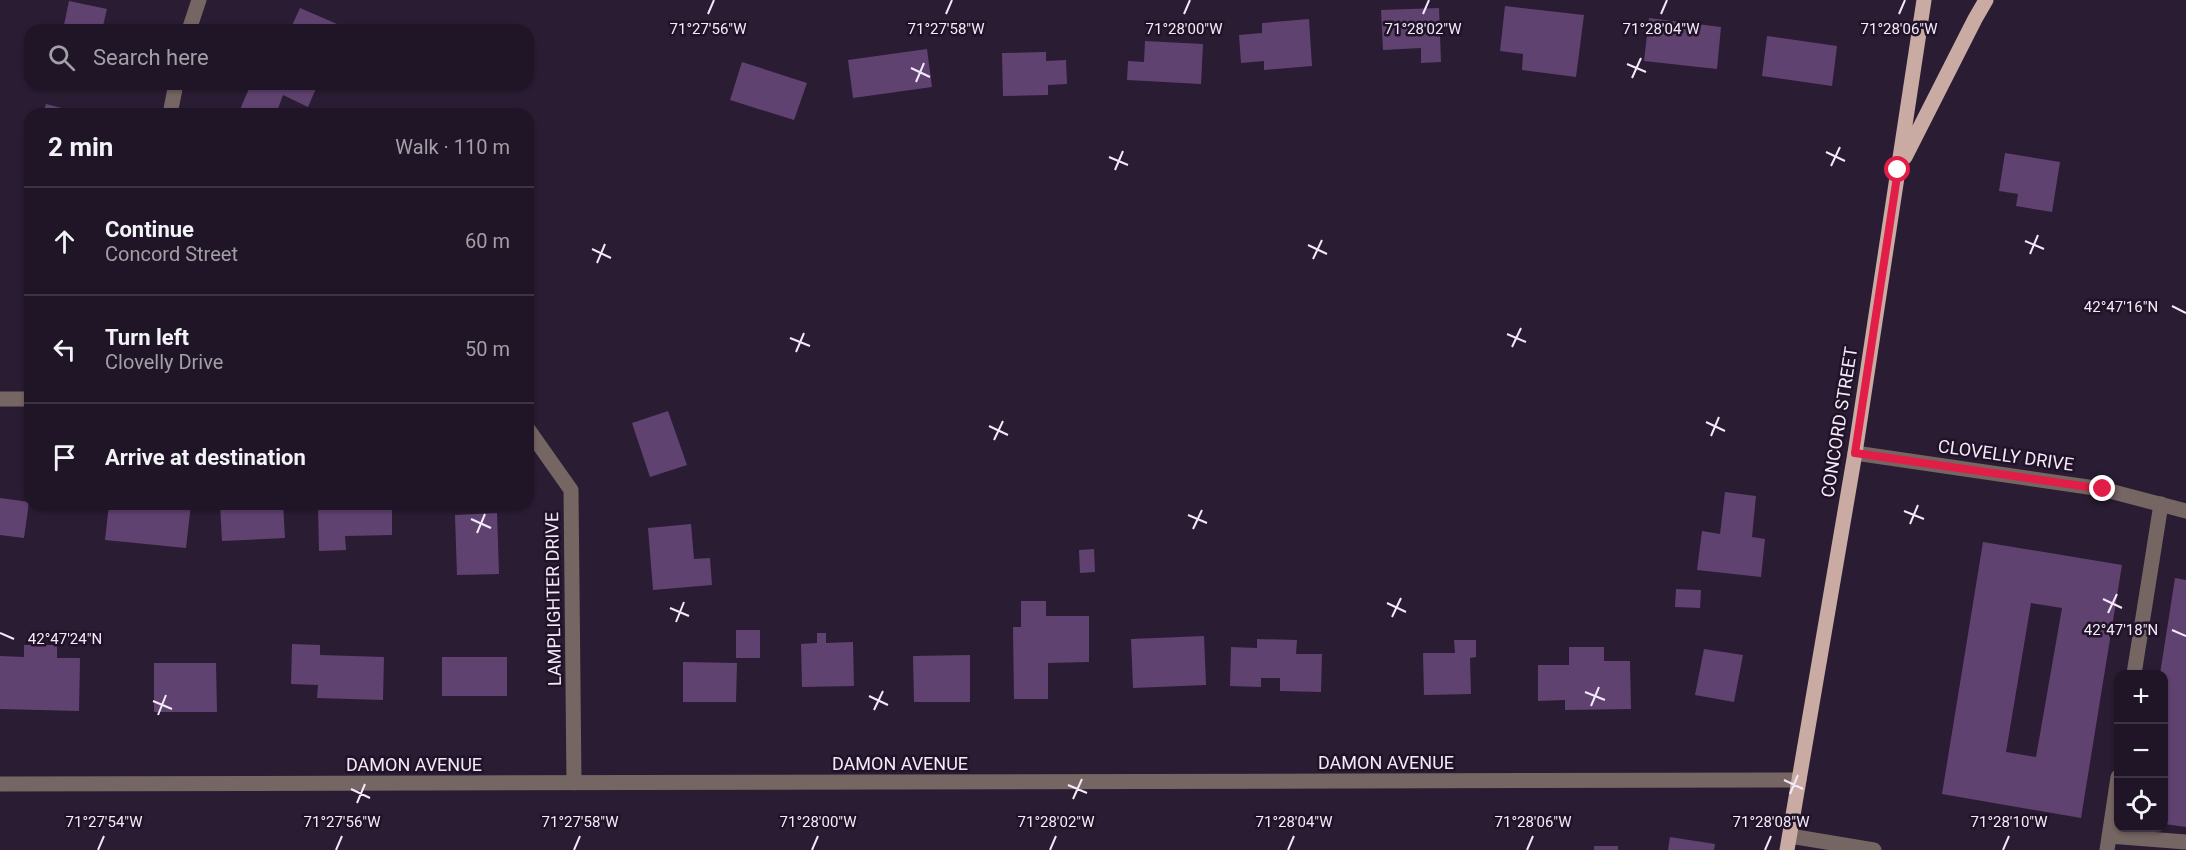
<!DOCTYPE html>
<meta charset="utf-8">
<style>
body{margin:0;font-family:Roboto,sans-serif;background:#2d2232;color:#f1f3f6}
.controls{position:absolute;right:18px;bottom:18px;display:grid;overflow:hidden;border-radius:12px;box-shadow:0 2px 4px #0004}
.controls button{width:54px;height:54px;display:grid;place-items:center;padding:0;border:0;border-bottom:2px solid #3d3443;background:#201526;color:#f1f3f6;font:30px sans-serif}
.stop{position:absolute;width:18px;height:18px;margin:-14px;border:4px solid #e11d48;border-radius:50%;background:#fff}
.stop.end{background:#e11d48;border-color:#fff;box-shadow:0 2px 6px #0008}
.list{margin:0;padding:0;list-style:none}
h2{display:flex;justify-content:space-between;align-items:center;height:78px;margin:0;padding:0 24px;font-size:26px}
h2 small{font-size:20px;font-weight:400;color:#a29fa7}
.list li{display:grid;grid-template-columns:39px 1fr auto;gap:18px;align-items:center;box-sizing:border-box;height:108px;padding:0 24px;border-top:2px solid #3d3443}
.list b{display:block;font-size:22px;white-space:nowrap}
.list p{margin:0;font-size:20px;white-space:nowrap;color:#a29fa7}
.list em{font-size:20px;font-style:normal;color:#a29fa7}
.icon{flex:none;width:33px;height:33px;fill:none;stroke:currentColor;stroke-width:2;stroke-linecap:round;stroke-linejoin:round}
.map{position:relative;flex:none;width:2186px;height:850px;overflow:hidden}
.search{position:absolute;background:#201526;box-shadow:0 2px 4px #0004;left:24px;top:24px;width:510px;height:66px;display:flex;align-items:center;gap:15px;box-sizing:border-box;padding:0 21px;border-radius:18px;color:#a29fa7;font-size:22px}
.panel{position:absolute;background:#201526;box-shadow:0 2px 4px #0004;left:24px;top:108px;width:510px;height:402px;border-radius:18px}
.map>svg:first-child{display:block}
.building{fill:#604271;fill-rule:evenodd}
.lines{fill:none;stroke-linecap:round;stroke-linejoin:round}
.service{stroke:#766663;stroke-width:15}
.minor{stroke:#766663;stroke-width:15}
.primary{stroke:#caaba4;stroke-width:15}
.route{stroke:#e11d48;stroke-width:8}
.ticks{fill:none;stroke:#f3eaf9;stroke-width:2}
.labels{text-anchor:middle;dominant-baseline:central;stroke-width:5;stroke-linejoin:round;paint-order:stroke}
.street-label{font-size:18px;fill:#f3eaf9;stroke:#201328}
.ticks-label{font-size:15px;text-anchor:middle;fill:#f3eaf9;stroke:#201328;stroke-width:5;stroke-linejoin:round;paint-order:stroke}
</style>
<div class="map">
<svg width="2186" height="850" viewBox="0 0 2186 850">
<rect width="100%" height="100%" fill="#2a1c33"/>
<path class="building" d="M 69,1 L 107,9 L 102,30 L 63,30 Z
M 1505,6 L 1584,15 L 1576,77 L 1522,70 L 1523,54 L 1500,51 Z
M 300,8 L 351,30 L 290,30 Z
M 1439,8 L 1441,62 L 1421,63 L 1421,48 L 1383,50 L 1381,10 Z
M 1649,18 L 1721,27 L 1717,69 L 1644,61 Z
M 1309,19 L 1312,66 L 1264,70 L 1264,61 L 1241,63 L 1239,35 L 1262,33 L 1262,23 Z
M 1767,36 L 1837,46 L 1832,86 L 1762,76 Z
M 1145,41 L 1203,44 L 1201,84 L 1127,80 L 1128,61 L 1144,62 Z
M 927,49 L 932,87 L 853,98 L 848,60 Z
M 1046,52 L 1046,61 L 1066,60 L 1067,84 L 1048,85 L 1048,95 L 1003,96 L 1002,53 Z
M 742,62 L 807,83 L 794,120 L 730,100 Z
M 251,84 L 318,84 L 308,107 L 283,95 L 276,114 L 238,114 Z
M 46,104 L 81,113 L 81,114 L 43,114 Z
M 2005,153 L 2060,162 L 2052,212 L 2016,206 L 2018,194 L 1999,191 Z
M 668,411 L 687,465 L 650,477 L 632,423 Z
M 1725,492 L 1756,496 L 1752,537 L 1765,539 L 1761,577 L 1697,570 L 1702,531 L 1720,534 Z
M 0,498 L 29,502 L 24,538 L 0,535 Z
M 109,504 L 191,504 L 186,548 L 105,540 Z
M 220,504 L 283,504 L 285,538 L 222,541 Z
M 318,504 L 392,504 L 392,535 L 345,536 L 346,550 L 319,551 Z
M 497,513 L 499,574 L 457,575 L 455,515 Z
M 691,524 L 694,559 L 710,558 L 712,585 L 653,590 L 648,528 Z
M 1983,542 L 2122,565 L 2081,818 L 1942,794 ZM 2031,603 L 2062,608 L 2036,757 L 2006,752 Z
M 1094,549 L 1095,572 L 1080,573 L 1079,550 Z
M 2175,578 L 2186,580 L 2186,827 L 2164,824 L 2164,674 L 2160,674 Z
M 1676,589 L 1701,590 L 1700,608 L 1675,607 Z
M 1021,601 L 1046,601 L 1046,616 L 1089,616 L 1089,662 L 1048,663 L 1048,699 L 1014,699 L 1013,627 L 1021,627 Z
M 736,630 L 760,630 L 760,658 L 736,658 Z
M 817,633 L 826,633 L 826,643 L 853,642 L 854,686 L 802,687 L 801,644 L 817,643 Z
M 1204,636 L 1206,685 L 1133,688 L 1131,639 Z
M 1257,639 L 1297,640 L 1296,654 L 1322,654 L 1321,692 L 1280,691 L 1280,678 L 1261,678 L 1261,687 L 1230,686 L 1231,647 L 1257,648 Z
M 1454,640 L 1476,640 L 1476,657 L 1470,658 L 1471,694 L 1424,695 L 1423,653 L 1455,653 Z
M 292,644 L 320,645 L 320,655 L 384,657 L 383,700 L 317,698 L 318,685 L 291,684 Z
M 24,645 L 57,645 L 57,658 L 80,658 L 79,711 L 0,709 L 0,656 L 24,657 Z
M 1569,647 L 1604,647 L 1604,661 L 1630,661 L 1631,709 L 1565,710 L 1565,700 L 1538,701 L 1538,665 L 1569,665 Z
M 1704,649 L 1743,655 L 1734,702 L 1695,695 Z
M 970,655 L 970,702 L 914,702 L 913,656 Z
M 442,657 L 507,657 L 507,696 L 442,696 Z
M 683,662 L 737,663 L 736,702 L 683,702 Z
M 154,663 L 216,663 L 217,712 L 154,712 Z
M 1670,837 L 1715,844 L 1714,850 L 1668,850 Z
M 1594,846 L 1618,846 L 1618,850 L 1594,850 Z"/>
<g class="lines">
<path class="service" d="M 2134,674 L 2161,504
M 1790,836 L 1874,850
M 2109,836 L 2186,842
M 2107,850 L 2118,777"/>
<path class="minor" d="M 189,30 L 199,0
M 170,114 L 176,84
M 0,399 L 30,399
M 528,429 L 571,490 L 574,783
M 1855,453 L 2102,489 L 2186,511
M 0,784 L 1799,780"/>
<path class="primary" d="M 1905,157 L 1975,19 L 1986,0
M 1787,850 L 1855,453 L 1924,0"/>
</g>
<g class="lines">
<path class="route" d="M 1898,170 L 1855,453 L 2103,489"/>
</g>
<path class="ticks" d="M 708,14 L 714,0M 946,14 L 952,0M 1184,14 L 1190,0M 1423,14 L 1429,0M 1661,14 L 1667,0M 1899,14 L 1905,0M 1627,64 L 1646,72M 911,68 L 930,77M 1632,78 L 1641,58M 916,82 L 924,63M 1826,152 L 1845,161M 1109,157 L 1128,165M 1831,166 L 1840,147M 1115,170 L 1123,151M 2025,241 L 2044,249M 1308,245 L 1327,254M 592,249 L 611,258M 2030,254 L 2038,235M 1313,259 L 1322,240M 597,263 L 605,244M 2172,306 L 2186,313M 1507,334 L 1526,342M 790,338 L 810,346M 1512,347 L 1521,328M 796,352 L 804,333M 1706,422 L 1725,431M 989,426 L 1008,435M 1711,436 L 1719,417M 994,440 L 1003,421M 1904,511 L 1924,519M 1188,515 L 1207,523M 471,519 L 491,528M 1910,524 L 1918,505M 1193,529 L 1202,510M 477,533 L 485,514M 2103,599 L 2122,608M 1387,603 L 1406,612M 670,608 L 689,616M 2108,613 L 2117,594M 1392,617 L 1401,598M 676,622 L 684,602M 2172,630 L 2186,636M 0,633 L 14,639M 1585,692 L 1605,700M 869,696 L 888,705M 153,701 L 172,709M 1591,706 L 1599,687M 874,710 L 883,691M 158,715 L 166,695M 1784,780 L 1803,789M 1068,785 L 1087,793M 351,789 L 370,798M 1790,794 L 1798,775M 1073,799 L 1082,779M 357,803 L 365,784M 98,850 L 104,836M 336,850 L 342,836M 574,850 L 580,836M 812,850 L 818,836M 1050,850 L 1056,836M 1288,850 L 1294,836M 1527,850 L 1533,836M 1765,850 L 1771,836M 2003,850 L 2009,836"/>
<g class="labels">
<g class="street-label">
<text transform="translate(1839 422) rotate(-81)">CONCORD STREET</text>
<text transform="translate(2006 455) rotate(8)">CLOVELLY DRIVE</text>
<text transform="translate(553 599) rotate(-91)">LAMPLIGHTER DRIVE</text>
<text x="1386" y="762">DAMON AVENUE</text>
<text x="900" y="763">DAMON AVENUE</text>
<text x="414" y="764">DAMON AVENUE</text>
</g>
</g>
<g class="ticks-label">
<text x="708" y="34">71°27'56"W</text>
<text x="946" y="34">71°27'58"W</text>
<text x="1184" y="34">71°28'00"W</text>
<text x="1423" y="34">71°28'02"W</text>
<text x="1661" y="34">71°28'04"W</text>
<text x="1899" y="34">71°28'06"W</text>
<text x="2121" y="312">42°47'16"N</text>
<text x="2121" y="635">42°47'18"N</text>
<text x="65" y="644">42°47'24"N</text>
<text x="104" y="827">71°27'54"W</text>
<text x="342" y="827">71°27'56"W</text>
<text x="580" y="827">71°27'58"W</text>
<text x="818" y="827">71°28'00"W</text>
<text x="1056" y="827">71°28'02"W</text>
<text x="1294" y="827">71°28'04"W</text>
<text x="1533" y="827">71°28'06"W</text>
<text x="1771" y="827">71°28'08"W</text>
<text x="2009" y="827">71°28'10"W</text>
</g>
</svg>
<div class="controls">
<button>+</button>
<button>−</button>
<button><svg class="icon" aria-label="locate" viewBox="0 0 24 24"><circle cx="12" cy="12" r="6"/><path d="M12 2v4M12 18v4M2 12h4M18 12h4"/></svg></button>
</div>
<div class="stop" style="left:1898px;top:170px"></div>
<div class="stop end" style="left:2103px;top:489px"></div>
<div class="search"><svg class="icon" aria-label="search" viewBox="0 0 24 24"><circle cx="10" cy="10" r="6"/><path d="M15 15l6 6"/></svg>Search here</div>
<section class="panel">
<h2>2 min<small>Walk · 110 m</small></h2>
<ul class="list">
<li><svg class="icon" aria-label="ahead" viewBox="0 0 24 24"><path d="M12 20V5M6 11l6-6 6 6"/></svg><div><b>Continue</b><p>Concord Street</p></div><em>60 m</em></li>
<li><svg class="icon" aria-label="left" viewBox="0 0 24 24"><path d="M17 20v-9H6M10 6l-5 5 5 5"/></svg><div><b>Turn left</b><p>Clovelly Drive</p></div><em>50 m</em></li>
<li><svg class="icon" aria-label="arrive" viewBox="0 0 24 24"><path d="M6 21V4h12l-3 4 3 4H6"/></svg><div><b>Arrive at destination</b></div></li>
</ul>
</section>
</div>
